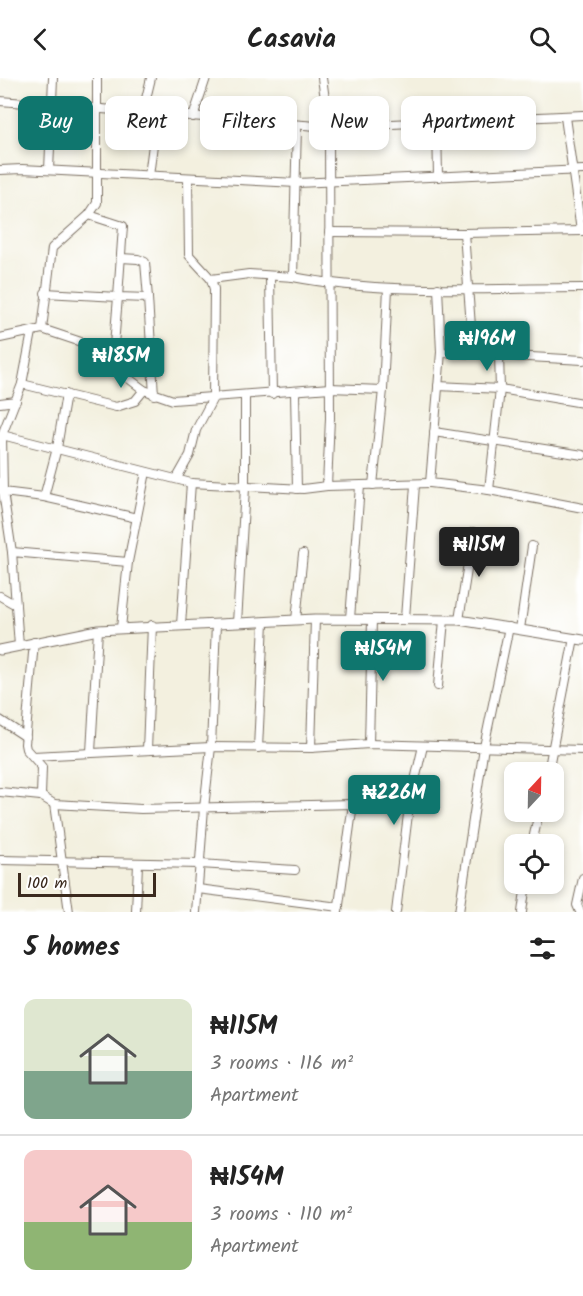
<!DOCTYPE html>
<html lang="en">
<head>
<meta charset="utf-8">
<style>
  :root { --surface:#fff; --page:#f2f2f2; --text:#222; --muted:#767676; --line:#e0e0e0; --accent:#0f766e }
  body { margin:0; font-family:Kalam,sans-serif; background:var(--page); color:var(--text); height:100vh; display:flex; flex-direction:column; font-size:22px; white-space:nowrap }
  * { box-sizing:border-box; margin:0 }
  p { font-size:20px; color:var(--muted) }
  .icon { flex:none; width:33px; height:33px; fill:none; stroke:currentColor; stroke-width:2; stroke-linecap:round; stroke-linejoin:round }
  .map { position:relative; height:834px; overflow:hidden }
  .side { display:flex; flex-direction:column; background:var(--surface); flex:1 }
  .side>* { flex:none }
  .top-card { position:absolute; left:18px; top:18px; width:548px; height:54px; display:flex; gap:12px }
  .needle { width:39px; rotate:22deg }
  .fabs { position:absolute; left:504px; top:684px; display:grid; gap:12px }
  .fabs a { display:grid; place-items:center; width:60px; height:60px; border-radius:12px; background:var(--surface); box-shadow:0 3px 9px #0003; font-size:30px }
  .scale { position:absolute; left:18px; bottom:15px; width:138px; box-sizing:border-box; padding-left:6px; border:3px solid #3b2a1e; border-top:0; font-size:16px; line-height:21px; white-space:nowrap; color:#3b2a1e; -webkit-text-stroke:4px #fff; paint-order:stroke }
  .price { position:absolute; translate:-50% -51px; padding:0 14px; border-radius:6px; background:var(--accent); color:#fff; font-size:20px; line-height:39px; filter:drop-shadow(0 2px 3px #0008) }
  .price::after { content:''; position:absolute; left:50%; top:36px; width:18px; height:14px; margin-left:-9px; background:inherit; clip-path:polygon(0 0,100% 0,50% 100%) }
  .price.on { background:#222; color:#fff }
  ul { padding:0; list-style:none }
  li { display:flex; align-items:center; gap:18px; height:150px; padding:0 24px }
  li+li { border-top:2px solid var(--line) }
  li span { display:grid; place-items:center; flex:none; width:168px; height:120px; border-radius:12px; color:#555 }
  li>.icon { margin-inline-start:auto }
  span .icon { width:72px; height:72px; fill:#fffc; stroke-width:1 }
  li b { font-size:26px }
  h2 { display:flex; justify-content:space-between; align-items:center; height:72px; padding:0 24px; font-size:26px }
  .chip { padding:0 21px; border-radius:12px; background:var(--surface); box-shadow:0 3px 9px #0003; font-size:21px; line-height:54px }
  .chip.on { background:var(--accent); color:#fff }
  header { display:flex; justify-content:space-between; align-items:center; height:78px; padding:0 24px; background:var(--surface); font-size:27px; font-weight:800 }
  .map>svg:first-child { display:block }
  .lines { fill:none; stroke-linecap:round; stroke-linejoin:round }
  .minor-casing { stroke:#7b6f62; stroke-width:10 }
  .tertiary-casing { stroke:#7b6f62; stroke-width:11 }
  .minor { stroke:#fff; stroke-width:8 }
  .tertiary { stroke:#fff; stroke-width:9 }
</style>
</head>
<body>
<header><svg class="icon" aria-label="back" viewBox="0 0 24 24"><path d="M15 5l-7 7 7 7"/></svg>Casavia<svg class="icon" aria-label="search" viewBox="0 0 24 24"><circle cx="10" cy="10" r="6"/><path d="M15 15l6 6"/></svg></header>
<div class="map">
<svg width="583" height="834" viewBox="0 0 583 834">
  <rect width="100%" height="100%" fill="#fff"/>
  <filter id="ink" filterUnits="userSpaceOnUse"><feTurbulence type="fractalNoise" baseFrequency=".0167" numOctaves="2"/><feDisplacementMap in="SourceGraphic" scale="12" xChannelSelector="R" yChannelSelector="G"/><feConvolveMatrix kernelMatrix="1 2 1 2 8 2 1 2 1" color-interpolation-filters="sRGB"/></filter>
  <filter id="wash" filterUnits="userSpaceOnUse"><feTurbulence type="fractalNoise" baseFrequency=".008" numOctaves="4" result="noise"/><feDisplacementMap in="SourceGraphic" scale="24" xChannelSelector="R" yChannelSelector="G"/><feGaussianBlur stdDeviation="1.35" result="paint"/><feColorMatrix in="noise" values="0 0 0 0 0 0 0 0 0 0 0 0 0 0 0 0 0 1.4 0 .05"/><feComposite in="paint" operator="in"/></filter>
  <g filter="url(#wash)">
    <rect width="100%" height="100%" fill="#f3f0df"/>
  </g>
  <g filter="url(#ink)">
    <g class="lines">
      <g class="minor-casing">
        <g id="minor">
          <path d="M 322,0 L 329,49 L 330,340 L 327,408 L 430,405"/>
          <path d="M 0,23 L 329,49 L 583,37"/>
          <path d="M 143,33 L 151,0"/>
          <path d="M 193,39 L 206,0"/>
          <path d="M 565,39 L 581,153"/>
          <path d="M 437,45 L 438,99"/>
          <path d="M 297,48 L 293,199 C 387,217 487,210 583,210"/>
          <path d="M 0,92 L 22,91 L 297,105 L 583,92"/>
          <path d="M 49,92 L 53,0"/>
          <path d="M 149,98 L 157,35"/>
          <path d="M 89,137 L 123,148 L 118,219 L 148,220 L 154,317"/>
          <path d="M 329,154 L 464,155 L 583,153"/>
          <path d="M 464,155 L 473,275"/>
          <path d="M 121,180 L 138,181 L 145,184 L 148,220"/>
          <path d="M 270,198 L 272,316"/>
          <path d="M 211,201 L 249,196 L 293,199"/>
          <path d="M 438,210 L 441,274 L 583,282"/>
          <path d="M 45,215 L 118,219 L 113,279"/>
          <path d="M 42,251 L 52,170 L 89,137 L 97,125 L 97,0"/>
          <path d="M 0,260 L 42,251 L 105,272 L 113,279 L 128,300 L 144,312 L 173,322 L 330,310 L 383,312"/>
          <path d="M 441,274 L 430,405 L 489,412 L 583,430"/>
          <path d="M 22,306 L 116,329 L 135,323 L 144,312"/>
          <path d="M 438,308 L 500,311 L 583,325"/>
          <path d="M 295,315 L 297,411"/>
          <path d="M 0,325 L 16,323"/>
          <path d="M 434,354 L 583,377"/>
          <path d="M 2,357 L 191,405"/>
          <path d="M 177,400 L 190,377 L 196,352 L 213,320 L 214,211 L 211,201 L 189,177 L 188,100"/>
          <path d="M 373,407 L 383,312 L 388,210"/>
          <path d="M 2,412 L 3,414 L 44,419 L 137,440"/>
          <path d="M 489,412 L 500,311 L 499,277"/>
          <path d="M 44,419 L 57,370 L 66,316"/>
          <path d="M 12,474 L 3,414 L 2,357 L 22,306 L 32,254"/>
          <path d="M 0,518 L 16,527"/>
          <path d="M 405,540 L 415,407"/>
          <path d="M 350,541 L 360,408"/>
          <path d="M 296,542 L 303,476"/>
          <path d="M 459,542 L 473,454"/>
          <path d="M 237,545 L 245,410 L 245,318"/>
          <path d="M 181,547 L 191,405 L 303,411 L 327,408"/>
          <path d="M 121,550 L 128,484 L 146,394"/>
          <path d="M 520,551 L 532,468"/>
          <path d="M 34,564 L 25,666 L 26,671 L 42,689 L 41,718"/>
          <path d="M 19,568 L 12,474 L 128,484"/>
          <path d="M 438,608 L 444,542"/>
          <path d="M 0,642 L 26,659"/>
          <path d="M 369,666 L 372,541"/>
          <path d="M 258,670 L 264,544"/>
          <path d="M 311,670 L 315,541"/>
          <path d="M 147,672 L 152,547"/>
          <path d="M 91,674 L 98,552"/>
          <path d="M 33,678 L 211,669 L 311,670 L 369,666 L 583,672"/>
          <path d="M 548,694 L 574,560"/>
          <path d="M 0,714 L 41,718 L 54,726 L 141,731 L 353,726 L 409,728"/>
          <path d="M 54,726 L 69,834"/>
          <path d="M 532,766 L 539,734"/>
          <path d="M 0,782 L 200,786 L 295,792"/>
          <path d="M 198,811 L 339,829"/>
          <path d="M 136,834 L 138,785"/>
          <path d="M 196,834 L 204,730 L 211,669 L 216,546"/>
          <path d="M 338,834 L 353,726"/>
          <path d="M 396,834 L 409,728 L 423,668"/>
          <path d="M 459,834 L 484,669 L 509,549"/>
          <path d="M 522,834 L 526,806"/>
          <path d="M 580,834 L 577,827 L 583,800"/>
        </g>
      </g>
      <g class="tertiary-casing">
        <path id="tertiary" d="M 0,572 L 98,552 L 315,541 L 459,542 L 583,562"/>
      </g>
      <use href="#minor" class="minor"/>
      <use href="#tertiary" class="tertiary"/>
    </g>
  </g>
</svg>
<div class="fabs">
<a><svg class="needle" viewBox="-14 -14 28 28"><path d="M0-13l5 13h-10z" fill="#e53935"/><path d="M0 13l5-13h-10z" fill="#767676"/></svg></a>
<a><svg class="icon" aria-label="locate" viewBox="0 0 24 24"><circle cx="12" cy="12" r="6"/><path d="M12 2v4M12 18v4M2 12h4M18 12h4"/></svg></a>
</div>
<div class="scale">100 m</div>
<b class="price" style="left:487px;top:294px">₦196M</b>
<b class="price" style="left:121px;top:311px">₦185M</b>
<b class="price on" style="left:479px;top:500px">₦115M</b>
<b class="price" style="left:383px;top:604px">₦154M</b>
<b class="price" style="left:394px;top:748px">₦226M</b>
<div class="top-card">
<a class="chip on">Buy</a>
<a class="chip">Rent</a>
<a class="chip">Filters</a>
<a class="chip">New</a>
<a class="chip">Apartment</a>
</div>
</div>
<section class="side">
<h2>5 homes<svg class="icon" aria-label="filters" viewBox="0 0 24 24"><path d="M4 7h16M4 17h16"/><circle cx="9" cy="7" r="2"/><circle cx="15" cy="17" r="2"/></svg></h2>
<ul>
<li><span style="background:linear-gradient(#dfe7d0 60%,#7fa58c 0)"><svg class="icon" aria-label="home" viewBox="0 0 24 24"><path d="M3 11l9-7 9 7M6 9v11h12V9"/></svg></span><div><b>₦115M</b><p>3 rooms · 116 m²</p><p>Apartment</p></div></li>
<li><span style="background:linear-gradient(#f6c9c9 60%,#8fb573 0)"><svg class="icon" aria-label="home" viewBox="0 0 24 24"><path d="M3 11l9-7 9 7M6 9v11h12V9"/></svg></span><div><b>₦154M</b><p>3 rooms · 110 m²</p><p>Apartment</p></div></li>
</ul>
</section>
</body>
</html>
